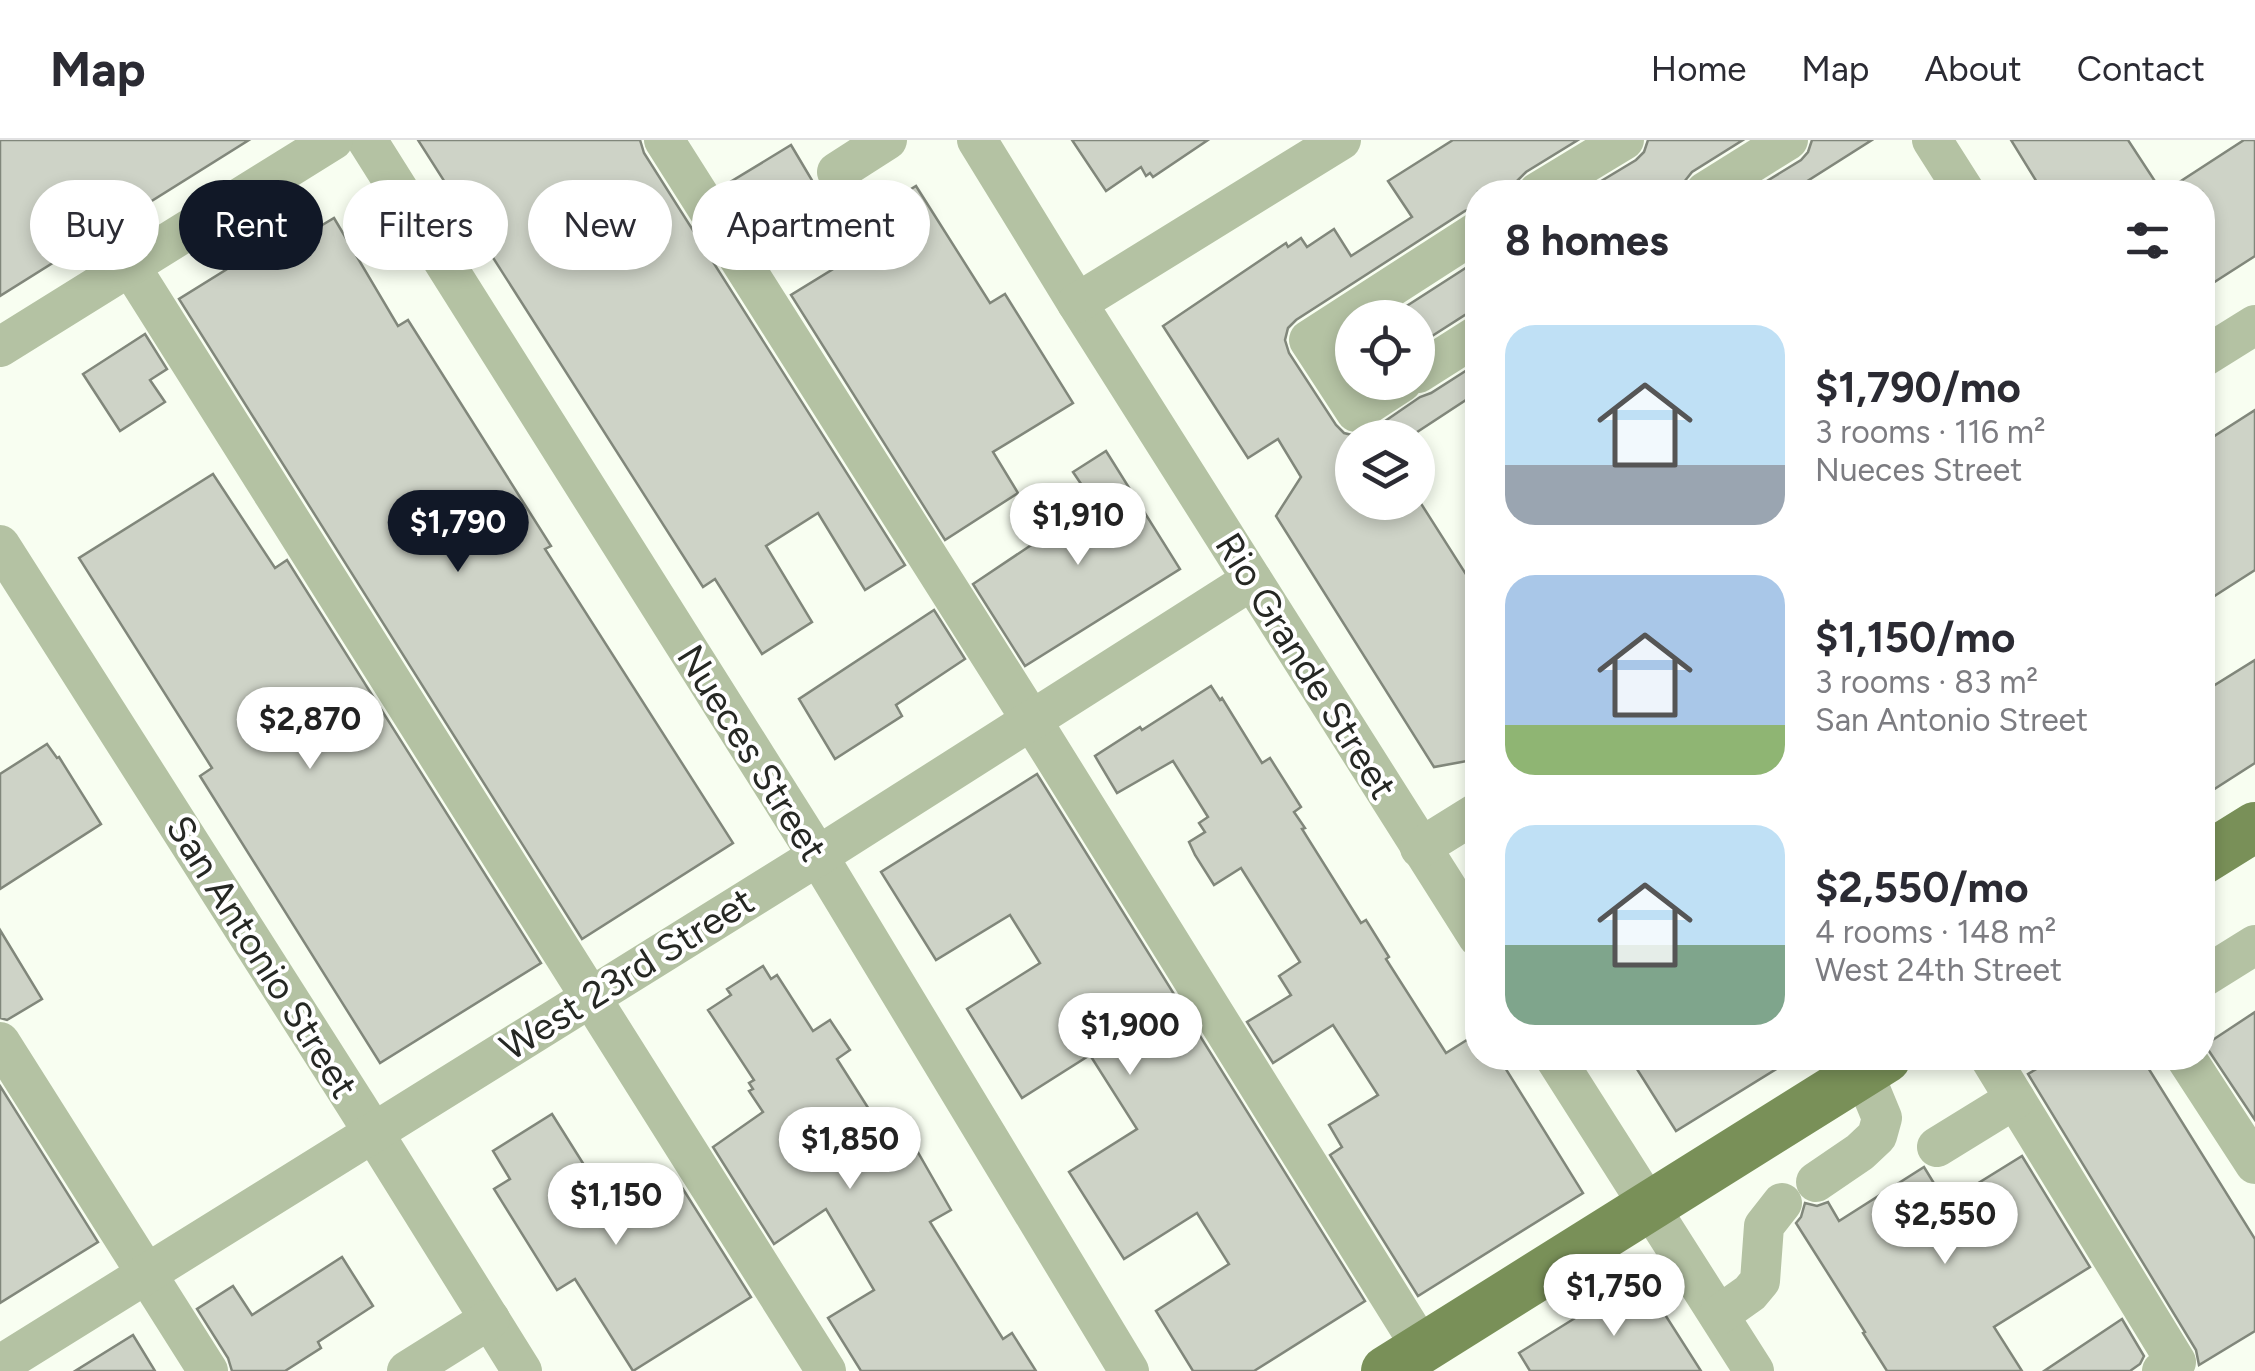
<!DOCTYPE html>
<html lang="en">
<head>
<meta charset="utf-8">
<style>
  :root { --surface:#fff; --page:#f2f2f3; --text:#2b2b33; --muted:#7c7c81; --line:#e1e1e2; --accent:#111827 }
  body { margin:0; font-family:Figtree,sans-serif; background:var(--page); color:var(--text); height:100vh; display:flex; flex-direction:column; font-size:38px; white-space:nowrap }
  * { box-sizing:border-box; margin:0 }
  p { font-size:32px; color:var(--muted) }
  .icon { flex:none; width:55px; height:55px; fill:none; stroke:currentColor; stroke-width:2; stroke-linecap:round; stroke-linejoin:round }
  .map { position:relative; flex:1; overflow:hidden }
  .sheet { position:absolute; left:1465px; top:40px; width:750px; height:890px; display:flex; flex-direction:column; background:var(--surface); border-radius:40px; box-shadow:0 5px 15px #0003 }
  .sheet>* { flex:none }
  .banner { position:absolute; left:30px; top:40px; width:950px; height:90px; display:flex; gap:20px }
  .buttons { position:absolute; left:1335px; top:160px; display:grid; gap:20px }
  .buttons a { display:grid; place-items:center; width:100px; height:100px; border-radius:50%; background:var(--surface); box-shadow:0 5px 15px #0003; font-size:50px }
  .price { position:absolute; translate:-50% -85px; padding:0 22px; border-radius:35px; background:#fff; color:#222; font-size:32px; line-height:65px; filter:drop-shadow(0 2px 5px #0008) }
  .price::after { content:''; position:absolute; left:50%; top:60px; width:30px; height:22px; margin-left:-15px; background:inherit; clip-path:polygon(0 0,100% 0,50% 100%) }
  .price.current { background:var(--accent); color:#fff }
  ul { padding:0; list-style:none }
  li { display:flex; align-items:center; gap:30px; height:250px; padding:0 40px }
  li span { display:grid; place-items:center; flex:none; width:280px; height:200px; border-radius:30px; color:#555 }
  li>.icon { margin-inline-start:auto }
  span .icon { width:120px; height:120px; fill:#fffc; stroke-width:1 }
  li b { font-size:42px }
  h2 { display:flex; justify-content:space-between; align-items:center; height:120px; padding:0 40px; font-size:42px }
  .pill { padding:0 35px; border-radius:45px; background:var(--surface); box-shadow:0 5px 15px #0003; font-size:35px; line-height:90px }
  .pill.current { background:var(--accent); color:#fff }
  header { display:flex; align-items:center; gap:60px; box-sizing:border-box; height:140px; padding:0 50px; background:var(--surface); border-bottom:2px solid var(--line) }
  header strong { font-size:48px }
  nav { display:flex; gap:55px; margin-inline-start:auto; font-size:35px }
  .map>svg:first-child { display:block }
  .building { fill:#ced3c7; stroke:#81877b; stroke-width:2.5 }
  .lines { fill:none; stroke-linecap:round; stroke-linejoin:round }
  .minor { stroke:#b4c2a3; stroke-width:40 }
  .major { stroke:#799058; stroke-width:50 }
  .labels { text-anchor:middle; stroke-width:8; stroke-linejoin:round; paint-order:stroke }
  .street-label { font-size:38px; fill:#262824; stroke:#fff }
</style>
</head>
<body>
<header>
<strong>Map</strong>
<nav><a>Home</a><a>Map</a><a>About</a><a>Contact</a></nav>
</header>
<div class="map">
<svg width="2255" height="1231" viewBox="0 0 2255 1231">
  <rect width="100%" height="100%" fill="#f8fef1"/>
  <g class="building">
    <path d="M 0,0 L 249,0 L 0,156 Z"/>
    <path d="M 418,0 L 640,0 L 644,13 L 905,425 L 865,450 L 818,373 L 766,406 L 812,482 L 762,514 L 715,439 L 703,447 Z"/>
    <path d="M 1072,0 L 1208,0 L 1153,37 L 1150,33 L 1146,36 L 1141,27 L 1106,51 Z"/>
    <path d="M 1453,0 L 1578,0 L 1526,32 L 1517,41 L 1514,52 L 1478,52 L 1478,67 L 1465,71 L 1296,180 L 1288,188 L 1285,200 L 1289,213 L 1336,285 L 1344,293 L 1356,296 L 1369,292 L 1420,257 L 1431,253 L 1478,223 L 1478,252 L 1408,298 L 1352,298 L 1352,362 L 1420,362 L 1478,453 L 1478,619 L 1434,627 L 1276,376 L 1301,337 L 1278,299 L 1248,318 L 1163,186 L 1286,103 L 1288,107 L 1301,98 L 1307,107 L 1334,89 L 1351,116 L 1412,77 L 1388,41 Z"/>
    <path d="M 1648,0 L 1743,0 L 1692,32 L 1684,42 L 1681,52 L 1583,52 L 1636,20 L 1644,12 Z"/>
    <path d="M 1812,0 L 1872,0 L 1790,52 L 1749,52 L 1801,20 L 1808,12 Z"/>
    <path d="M 2011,0 L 2128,0 L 2162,52 L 2043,52 Z"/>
    <path d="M 2244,0 L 2255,0 L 2255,116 L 2202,150 L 2202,52 L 2164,52 Z"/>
    <path d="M 791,5 L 819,52 L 751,93 L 722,47 Z"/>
    <path d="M 916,46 L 990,163 L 1005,154 L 1073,263 L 993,312 L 1018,353 L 945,400 L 791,155 L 869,107 L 855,83 Z"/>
    <path d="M 334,78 L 398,186 L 408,180 L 551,406 L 545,409 L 733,703 L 582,799 L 179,159 L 253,113 L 259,123 Z"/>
    <path d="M 1478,120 L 1478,171 L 1465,175 L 1418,205 L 1418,178 L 1388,178 Z"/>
    <path d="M 145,194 L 167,229 L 150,240 L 165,262 L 120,291 L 83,234 Z"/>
    <path d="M 2255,270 L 2255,430 L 2202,464 L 2202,304 Z"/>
    <path d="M 1106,311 L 1180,429 L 1025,526 L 973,444 L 1094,363 L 1073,332 Z"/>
    <path d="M 213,334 L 275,428 L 287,420 L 541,823 L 380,923 L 200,636 L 212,628 L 79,418 Z"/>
    <path d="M 934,470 L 965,519 L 896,565 L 902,576 L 835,619 L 799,559 Z"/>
    <path d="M 2255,520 L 2255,623 L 2202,657 L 2202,553 Z"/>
    <path d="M 1211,546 L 1220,560 L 1222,558 L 1262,623 L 1270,618 L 1301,667 L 1294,672 L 1305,688 L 1302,689 L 1361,783 L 1366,780 L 1389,817 L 1386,819 L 1446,913 L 1478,893 L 1478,918 L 1499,918 L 1583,1053 L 1418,1156 L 1330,1015 L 1342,1007 L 1329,985 L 1378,955 L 1333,885 L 1273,923 L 1247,882 L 1291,855 L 1279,836 L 1300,822 L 1241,728 L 1214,745 L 1195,715 L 1189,702 L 1205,692 L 1199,683 L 1208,677 L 1173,621 L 1117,653 L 1095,616 L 1140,587 L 1142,590 Z"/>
    <path d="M 47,604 L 57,618 L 59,617 L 101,684 L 0,749 L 0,634 Z"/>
    <path d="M 1037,634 L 1365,1161 L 1254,1231 L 1193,1231 L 1156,1171 L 1229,1124 L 1197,1073 L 1124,1119 L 1069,1032 L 1137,989 L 1090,915 L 1022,958 L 967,869 L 1040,823 L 1010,775 L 936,820 L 881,732 Z"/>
    <path d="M 0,790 L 42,859 L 7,880 L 0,878 Z"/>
    <path d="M 763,826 L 771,839 L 777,835 L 813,891 L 830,880 L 850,910 L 837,919 L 900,1018 L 916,1009 L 951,1070 L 930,1082 L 1003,1199 L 1012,1193 L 1036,1231 L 861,1231 L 828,1178 L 874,1150 L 826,1069 L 774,1104 L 713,1007 L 763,972 L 749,951 L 753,949 L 749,943 L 754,940 L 708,870 L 731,855 L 727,849 Z"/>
    <path d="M 2255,872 L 2255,980 L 2205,905 Z"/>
    <path d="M 1630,918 L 1794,918 L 1676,991 Z"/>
    <path d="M 2055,918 L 2142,918 L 2255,1099 L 2255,1191 L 2199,1225 L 2196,1210 L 2028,934 Z"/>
    <path d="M 0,946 L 98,1102 L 0,1163 Z"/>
    <path d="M 552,974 L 623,1087 L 683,1049 L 751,1157 L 633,1231 L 575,1139 L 557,1150 L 494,1049 L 510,1039 L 493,1011 Z"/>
    <path d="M 2022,1016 L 2090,1127 L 1994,1187 L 2022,1231 L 1887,1231 L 1863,1193 L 1865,1192 L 1796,1083 L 1801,1077 L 1805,1063 L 1817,1066 L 1828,1062 L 1839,1081 L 1924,1027 L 1946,1063 Z"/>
    <path d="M 342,1117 L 373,1166 L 318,1202 L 321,1208 L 285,1231 L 232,1231 L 228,1218 L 197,1169 L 233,1146 L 252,1175 Z"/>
    <path d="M 1641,1137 L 1701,1231 L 1530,1231 L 1519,1213 Z"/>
    <path d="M 2122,1179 L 2144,1216 L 2140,1224 L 2130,1231 L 2044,1231 Z"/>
    <path d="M 133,1195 L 155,1231 L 75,1231 Z"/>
  </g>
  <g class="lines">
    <g class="minor">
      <path d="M 367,0 L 818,716 L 1129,1231"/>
      <path d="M 664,0 L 1032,581 L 1422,1208"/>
      <path d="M 977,0 L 1077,163 L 1478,797"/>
      <path d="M 1932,0 L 1965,52"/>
      <path d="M 837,32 L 887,0"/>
      <path d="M 1538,52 L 1624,0"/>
      <path d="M 1705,52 L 1788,0"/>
      <path d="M 130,126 L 826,1231"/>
      <path d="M 1077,163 L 1341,0"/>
      <path d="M 0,207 L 333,0"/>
      <path d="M 2202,218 L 2255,185"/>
      <path d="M 1418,233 L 1478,195"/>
      <path d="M 1402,242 L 1356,272 L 1309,200 L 1478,91"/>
      <path d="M 0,405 L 358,968 L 522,1231"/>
      <path d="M 1420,708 L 1478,672"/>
      <path d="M 2202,838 L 2255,805"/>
      <path d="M 0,902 L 208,1231"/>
      <path d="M 1555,918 L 1754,1231"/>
      <path d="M 1990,918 L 2176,1222 L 2162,1231"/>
      <path d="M 2186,918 L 2255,1024"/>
      <path d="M 1937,1007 L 2015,959"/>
      <path d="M 1816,1042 L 1860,1012 L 1877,996 L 1882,978 L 1863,932"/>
      <path d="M 1719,1175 L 1750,1153 L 1760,1141 L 1764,1086 L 1782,1063"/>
      <path d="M 0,1225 L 818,716 L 1252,440"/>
      <path d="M 407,1231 L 490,1179"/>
    </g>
    <g class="major">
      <path d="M 2202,720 L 2255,687"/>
      <path d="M 1386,1231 L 1886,918"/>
    </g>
  </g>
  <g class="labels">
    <g class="street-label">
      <text transform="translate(1306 526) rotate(58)" y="13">Rio Grande Street</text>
      <text transform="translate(752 613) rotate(58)" y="13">Nueces Street</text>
      <text transform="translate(262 817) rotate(58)" y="13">San Antonio Street</text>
      <text transform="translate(627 834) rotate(-32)" y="13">West 23rd Street</text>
    </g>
  </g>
</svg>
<div class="buttons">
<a><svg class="icon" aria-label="locate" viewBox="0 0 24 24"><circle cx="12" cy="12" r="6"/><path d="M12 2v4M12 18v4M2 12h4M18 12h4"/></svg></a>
<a><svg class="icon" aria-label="layers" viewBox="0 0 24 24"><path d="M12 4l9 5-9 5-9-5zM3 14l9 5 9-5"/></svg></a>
</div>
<b class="price" style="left:1078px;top:428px">$1,910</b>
<b class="price current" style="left:458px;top:435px">$1,790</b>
<b class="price" style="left:310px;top:632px">$2,870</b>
<b class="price" style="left:1130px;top:938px">$1,900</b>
<b class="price" style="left:850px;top:1052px">$1,850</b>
<b class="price" style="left:616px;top:1108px">$1,150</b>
<b class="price" style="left:1945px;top:1127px">$2,550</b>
<b class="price" style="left:1614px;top:1199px">$1,750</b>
<div class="banner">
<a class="pill">Buy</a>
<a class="pill current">Rent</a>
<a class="pill">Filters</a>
<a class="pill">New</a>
<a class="pill">Apartment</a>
</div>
<section class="sheet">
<h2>8 homes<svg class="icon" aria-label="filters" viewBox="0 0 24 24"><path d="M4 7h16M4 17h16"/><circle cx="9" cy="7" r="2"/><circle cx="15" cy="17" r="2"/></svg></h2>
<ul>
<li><span style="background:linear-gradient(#bfe0f5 70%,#9aa5b1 0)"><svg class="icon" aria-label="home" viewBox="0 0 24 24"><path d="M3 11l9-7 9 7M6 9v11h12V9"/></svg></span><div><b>$1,790/mo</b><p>3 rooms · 116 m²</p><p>Nueces Street</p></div></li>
<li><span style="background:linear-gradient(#a9c7e8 75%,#8fb573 0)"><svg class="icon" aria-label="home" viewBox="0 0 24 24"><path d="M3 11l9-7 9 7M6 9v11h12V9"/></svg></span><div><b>$1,150/mo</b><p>3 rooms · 83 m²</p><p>San Antonio Street</p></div></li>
<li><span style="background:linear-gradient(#bfe0f5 60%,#7fa58c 0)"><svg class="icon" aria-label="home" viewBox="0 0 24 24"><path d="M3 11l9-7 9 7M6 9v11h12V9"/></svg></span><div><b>$2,550/mo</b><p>4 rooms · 148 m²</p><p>West 24th Street</p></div></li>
</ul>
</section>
</div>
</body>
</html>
